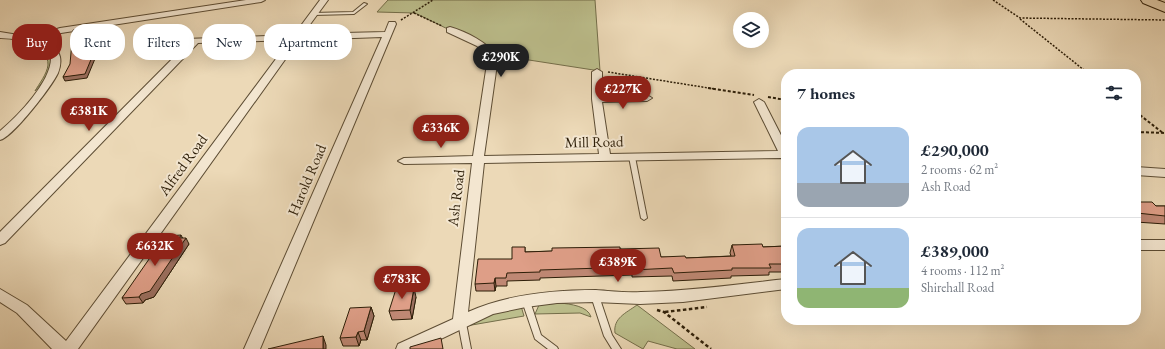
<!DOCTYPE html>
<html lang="en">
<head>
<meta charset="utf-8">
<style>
  :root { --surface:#fff; --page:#f6f6f7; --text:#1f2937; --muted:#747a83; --line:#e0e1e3; --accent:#8f2418 }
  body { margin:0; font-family:"EB Garamond",serif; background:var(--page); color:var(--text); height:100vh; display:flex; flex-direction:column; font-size:15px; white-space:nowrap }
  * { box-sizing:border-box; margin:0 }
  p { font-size:13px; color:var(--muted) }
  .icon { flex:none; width:22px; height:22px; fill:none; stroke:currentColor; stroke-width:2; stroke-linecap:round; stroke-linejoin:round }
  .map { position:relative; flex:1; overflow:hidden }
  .side { position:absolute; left:781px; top:69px; width:360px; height:256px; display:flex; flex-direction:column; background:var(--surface); border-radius:16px; box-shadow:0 4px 16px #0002 }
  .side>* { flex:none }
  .top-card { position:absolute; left:12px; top:24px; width:380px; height:36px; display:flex; gap:8px }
  .buttons { position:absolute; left:733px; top:12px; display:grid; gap:8px }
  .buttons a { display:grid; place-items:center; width:36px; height:36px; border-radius:50%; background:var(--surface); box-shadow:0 4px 16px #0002; font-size:20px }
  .price { position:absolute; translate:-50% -34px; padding:0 9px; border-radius:14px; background:var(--accent); color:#fff; font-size:13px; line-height:26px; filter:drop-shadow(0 1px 2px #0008) }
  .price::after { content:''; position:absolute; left:50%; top:24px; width:12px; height:9px; margin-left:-6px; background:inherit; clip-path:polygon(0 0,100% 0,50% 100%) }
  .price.on { background:#222; color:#fff }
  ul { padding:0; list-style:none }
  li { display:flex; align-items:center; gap:12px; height:100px; padding:0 16px }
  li+li { border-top:1px solid var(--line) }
  li span { display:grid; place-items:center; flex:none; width:112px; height:80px; border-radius:12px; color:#555 }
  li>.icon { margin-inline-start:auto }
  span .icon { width:48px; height:48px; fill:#fffc; stroke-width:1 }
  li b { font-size:17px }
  h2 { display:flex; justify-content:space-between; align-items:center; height:48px; padding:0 16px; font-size:17px }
  .tag { padding:0 14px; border-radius:16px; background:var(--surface); box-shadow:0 4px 16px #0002; font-size:14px; line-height:36px }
  .tag.on { background:var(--accent); color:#fff }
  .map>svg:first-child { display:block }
  .green { fill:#bcbe8c; stroke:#746e4a }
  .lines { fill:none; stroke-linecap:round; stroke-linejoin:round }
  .lane-casing { stroke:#5d4d34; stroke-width:2 }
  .street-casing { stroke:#5d4d34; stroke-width:2 }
  .primary-casing { stroke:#2d1e08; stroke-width:2 }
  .path-far2 { stroke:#2d1e08; stroke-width:1.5; stroke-dasharray:2 1.5; stroke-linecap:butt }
  .path-far1 { stroke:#2d1e08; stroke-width:2; stroke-dasharray:3 2; stroke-linecap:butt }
  .path { stroke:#2d1e08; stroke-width:2.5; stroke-dasharray:3.5 2.5; stroke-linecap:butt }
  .lane { fill:#f3e6d0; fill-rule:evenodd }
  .street { fill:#f3e6d0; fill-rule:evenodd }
  .primary { fill:#ecd9b7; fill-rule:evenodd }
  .wall { fill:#bf8874; stroke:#2d1e08 }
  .shaded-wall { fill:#9b6f5e; stroke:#2d1e08 }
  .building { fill:#de9e87; stroke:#2d1e08 }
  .labels { text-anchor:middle; stroke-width:4; stroke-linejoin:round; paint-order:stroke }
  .street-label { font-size:15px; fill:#2d1e08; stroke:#f3e6d0 }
</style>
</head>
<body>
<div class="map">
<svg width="1165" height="349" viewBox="0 0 1165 349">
  <rect width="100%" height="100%" fill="#ecd9b7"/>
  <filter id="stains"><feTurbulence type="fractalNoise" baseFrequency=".005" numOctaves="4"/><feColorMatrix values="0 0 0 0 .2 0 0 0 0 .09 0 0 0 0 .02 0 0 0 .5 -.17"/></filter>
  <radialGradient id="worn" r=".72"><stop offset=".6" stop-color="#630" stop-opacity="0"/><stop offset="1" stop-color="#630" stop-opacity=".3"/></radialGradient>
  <g class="green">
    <path d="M 388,0 L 595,0 L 600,71 L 503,56 L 415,13 L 377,12 Z"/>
    <path d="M 3,37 C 21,40 46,42 52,61 L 46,78 L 35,91 C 39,84 47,74 48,65 C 49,46 17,40 3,37 Z"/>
    <path d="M 560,303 C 570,304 588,306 591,317 L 580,313 L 535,314 L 539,305 Z"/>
    <path d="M 637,305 L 695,349 L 677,349 L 648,341 L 643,349 L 615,333 C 613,318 626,313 637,305 Z"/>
    <path d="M 521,306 L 524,316 L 466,326 L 465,320 Z"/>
  </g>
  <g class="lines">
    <g class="lane-casing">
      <g id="lane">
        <path d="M 364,3 L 367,4 L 354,14 L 313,15 L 311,14 L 313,13 L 353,12 Z"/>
        <path d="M 632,155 L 635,157 L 647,218 L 644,220 L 641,218 L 629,157 Z"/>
        <path d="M 595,293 L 598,294 L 599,296 L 612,335 L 621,349 L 612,349 L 604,336 L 591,296 L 592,294 Z"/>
        <path d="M 526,298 L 529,299 L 530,301 L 541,335 L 557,347 L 558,349 L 548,349 L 535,339 L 522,301 L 523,299 Z"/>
        <path d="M 462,320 L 465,321 L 466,323 L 471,349 L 463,349 L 458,323 L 459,321 Z"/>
      </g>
    </g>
    <g class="street-casing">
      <g id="street">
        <path d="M 246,0 L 265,0 L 261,2 L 61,33 L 40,40 C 48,43 58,48 60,57 C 61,62 60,68 58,73 C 52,86 13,137 0,140 L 0,131 C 18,116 52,81 51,57 C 41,40 17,39 0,38 L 0,32 L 31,37 L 60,28 Z"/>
        <path d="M 320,0 L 328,0 L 303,34 L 385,32 L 389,22 L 395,22 L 396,24 L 260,349 L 244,349 L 382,37 L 299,40 L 78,349 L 52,349 L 17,313 L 0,302 L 0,289 L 27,305 L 66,341 L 290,40 L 198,43 L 5,243 L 0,245 L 0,232 L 187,44 L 160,45 L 157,44 L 157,40 L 294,35 Z"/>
        <path d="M 450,27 C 467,32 487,42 498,57 L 484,156 L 599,154 L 592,99 L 592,72 L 597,69 L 602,72 L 602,96 L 647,95 L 652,98 L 647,101 L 602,102 L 610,154 L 778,151 L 754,102 L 759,99 L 764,102 L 786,145 L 786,159 L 781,158 L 484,163 L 468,312 C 508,294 553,290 596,290 C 611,291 626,293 641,292 C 690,291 738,284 786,279 L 786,289 L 683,302 L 640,304 L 595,302 L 557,303 L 526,307 L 493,314 L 420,349 L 396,349 L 398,344 L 453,319 L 472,163 L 404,164 L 398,161 L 404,158 L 473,156 L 488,57 L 477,46 L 447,32 L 447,28 Z"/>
        <path d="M 1136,167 L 1165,169 L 1165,177 L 1136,175 Z"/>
        <rect x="1136" y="240" width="29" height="10"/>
      </g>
    </g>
    <g class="primary-casing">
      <path id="primary" d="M 1141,0 L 1157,0 L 1165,3 L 1165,12 L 1143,3 Z"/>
    </g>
    <g class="path-far2">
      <path d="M 993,0 L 1020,18 L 1165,20"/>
      <path d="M 414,13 L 442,26"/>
      <path d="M 1020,19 L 1089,74"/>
      <path d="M 401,20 L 433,0"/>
      <path d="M 608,72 L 715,89"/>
    </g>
    <g class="path-far1">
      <path d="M 708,88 L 754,95"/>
      <path d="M 768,97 L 786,100"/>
      <path d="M 1136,112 L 1163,133"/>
      <path d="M 1136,132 L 1165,133"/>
    </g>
    <g class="path">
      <path d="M 657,310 L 664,312 L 711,349"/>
      <path d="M 665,312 L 707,307"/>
    </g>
    <use href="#lane" class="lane"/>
    <use href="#street" class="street"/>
    <use href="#primary" class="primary"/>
  </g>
  <g class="wall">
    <path d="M 1136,202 L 1156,206 L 1165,206 L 1165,224 L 1136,222 Z"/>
    <path d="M 1136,223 L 1140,228 L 1136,234 Z"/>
    <path d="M 183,238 L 189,244 L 154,297 L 145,300 L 143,303 L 126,304 L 122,298 L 167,239 Z"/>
    <path d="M 732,245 L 763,247 L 786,246 L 786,272 L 769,272 L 769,275 L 731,276 L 731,278 L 673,281 L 672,276 L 632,277 L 632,275 L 540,278 L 540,280 L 507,281 L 507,286 L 496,286 L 495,291 L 476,291 L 475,284 L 512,259 L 525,247 L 525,252 L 620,249 L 661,257 L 686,258 L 731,256 L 730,253 Z"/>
    <path d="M 416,297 L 412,319 L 392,320 L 389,311 Z"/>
    <path d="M 371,307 L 374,316 L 367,340 L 361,340 L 359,346 L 343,346 L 340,338 Z"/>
  </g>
  <g class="shaded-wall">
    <path d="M 89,33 L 91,36 L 91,42 L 89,38 Z"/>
    <path d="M 95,37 L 97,40 L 97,47 L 97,45 L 99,49 L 87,78 L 65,81 L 63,77 Z"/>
    <path d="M 181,235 L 184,241 L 186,238 L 189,244 L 154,297 L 145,300 L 143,303 L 139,297 Z"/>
    <path d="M 495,278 L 496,286 L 495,291 L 494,283 Z"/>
    <path d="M 414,288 L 416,297 L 412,319 L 410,310 Z"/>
    <path d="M 371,307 L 374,316 L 367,340 L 364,331 Z"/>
    <path d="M 358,332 L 361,340 L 359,346 L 356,337 Z"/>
    <path d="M 323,336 L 326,345 L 326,349 L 323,349 Z"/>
  </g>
  <g class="building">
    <path d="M 85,29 L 84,34 L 89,33 L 89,38 L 95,37 L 95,46 L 97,45 L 85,74 L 63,77 L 70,64 L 73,30 Z"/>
    <path d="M 1136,202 L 1152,202 L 1156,206 L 1165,206 L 1165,216 L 1137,213 L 1136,212 Z"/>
    <path d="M 1136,223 L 1140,228 L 1136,228 Z"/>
    <path d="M 181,235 L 179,238 L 186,238 L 150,291 L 141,294 L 139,297 L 122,298 L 163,239 L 167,239 L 169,236 Z"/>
    <path d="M 762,244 L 763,247 L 786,246 L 786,264 L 769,264 L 771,268 L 732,268 L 732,270 L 674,273 L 672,268 L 633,270 L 633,267 L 540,270 L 540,272 L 507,273 L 506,278 L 495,278 L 494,283 L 475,284 L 478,259 L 512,259 L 512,247 L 525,247 L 525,252 L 552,251 L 552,248 L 620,247 L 620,249 L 659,248 L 661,257 L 685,256 L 686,258 L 735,256 L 732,245 Z"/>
    <path d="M 414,288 L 410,310 L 389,311 L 396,289 Z"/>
    <path d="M 371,307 L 364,331 L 358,332 L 356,337 L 340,338 L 350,308 Z"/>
    <path d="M 323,336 L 323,349 L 268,349 Z"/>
    <path d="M 441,338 L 443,349 L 410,349 L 410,347 Z"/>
  </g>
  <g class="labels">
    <g class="street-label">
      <text transform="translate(594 142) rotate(-1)" y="5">Mill Road</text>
      <text transform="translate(183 165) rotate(-54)" y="5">Alfred Road</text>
      <text transform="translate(307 180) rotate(-67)" y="5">Harold Road</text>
      <text transform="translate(456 198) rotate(-83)" y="5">Ash Road</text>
    </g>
  </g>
  <rect width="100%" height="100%" filter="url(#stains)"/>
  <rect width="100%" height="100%" fill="url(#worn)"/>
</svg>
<div class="buttons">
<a><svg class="icon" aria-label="layers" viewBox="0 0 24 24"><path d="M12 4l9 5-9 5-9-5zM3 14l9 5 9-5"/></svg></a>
</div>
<b class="price on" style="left:501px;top:78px">£290K</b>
<b class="price" style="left:623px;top:110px">£227K</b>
<b class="price" style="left:89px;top:132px">£381K</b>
<b class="price" style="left:441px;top:149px">£336K</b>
<b class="price" style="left:155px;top:267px">£632K</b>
<b class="price" style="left:618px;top:283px">£389K</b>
<b class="price" style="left:402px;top:300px">£783K</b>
<div class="top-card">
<a class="tag on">Buy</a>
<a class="tag">Rent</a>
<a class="tag">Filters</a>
<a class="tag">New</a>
<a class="tag">Apartment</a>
</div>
<section class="side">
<h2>7 homes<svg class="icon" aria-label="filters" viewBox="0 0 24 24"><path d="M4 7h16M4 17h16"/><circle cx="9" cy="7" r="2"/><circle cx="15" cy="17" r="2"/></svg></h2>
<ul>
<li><span style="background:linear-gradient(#a9c7e8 70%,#9aa5b1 0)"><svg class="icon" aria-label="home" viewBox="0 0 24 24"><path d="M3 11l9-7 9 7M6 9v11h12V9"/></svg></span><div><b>£290,000</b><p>2 rooms · 62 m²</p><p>Ash Road</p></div></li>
<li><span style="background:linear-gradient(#a9c7e8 75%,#8fb573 0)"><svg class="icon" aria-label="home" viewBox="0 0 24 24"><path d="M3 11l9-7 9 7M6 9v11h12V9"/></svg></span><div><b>£389,000</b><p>4 rooms · 112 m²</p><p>Shirehall Road</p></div></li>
</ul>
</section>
</div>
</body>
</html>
